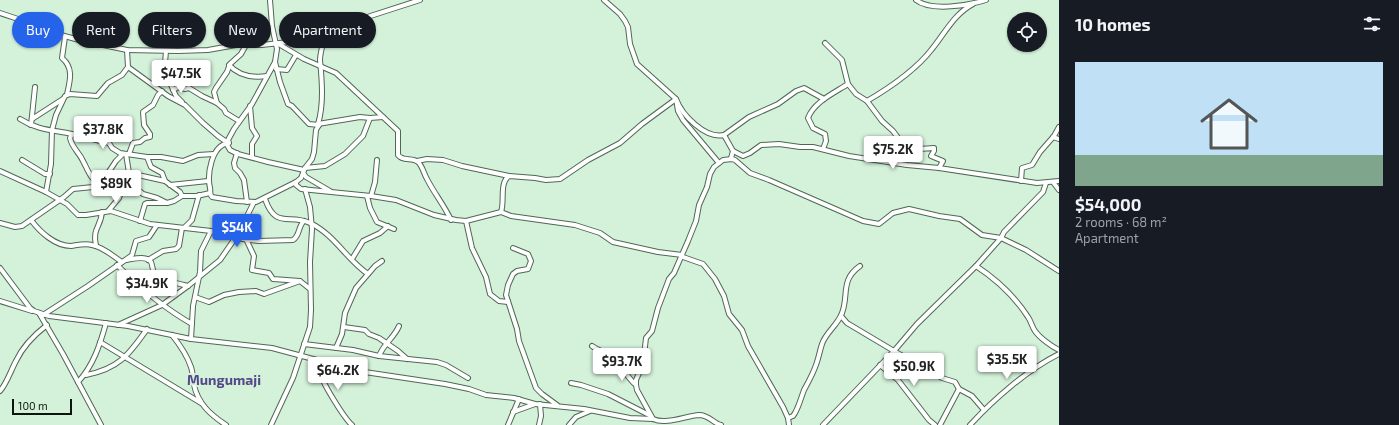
<!DOCTYPE html>
<html lang="en">
<head>
<meta charset="utf-8">
<style>
  :root { --surface:#171b24; --page:#20242c; --text:#f1f3f6; --muted:#9ea1a6; --line:#363941; --accent:#2563eb }
  body { margin:0; font-family:"Exo 2",sans-serif; background:var(--page); color:var(--text); height:100vh; display:flex; flex-direction:column; font-size:15px; white-space:nowrap }
  * { box-sizing:border-box; margin:0 }
  p { font-size:13px; color:var(--muted) }
  .icon { flex:none; width:22px; height:22px; fill:none; stroke:currentColor; stroke-width:2; stroke-linecap:round; stroke-linejoin:round }
  .map { position:relative; flex:1; overflow:hidden }
  .sheet { display:flex; flex-direction:column; background:var(--surface); width:340px }
  .sheet>* { flex:none }
  .banner { position:absolute; left:12px; top:12px; width:380px; height:36px; display:flex; gap:8px }
  .fabs { position:absolute; left:1007px; top:12px; display:grid; gap:8px }
  .fabs a { display:grid; place-items:center; width:40px; height:40px; border-radius:50%; background:var(--surface); box-shadow:0 1px 3px #0004; font-size:20px }
  .scale { position:absolute; left:12px; bottom:10px; width:60px; box-sizing:border-box; padding-left:4px; border:2px solid #0c160e; border-top:0; font-size:11px; line-height:14px; white-space:nowrap; color:#0c160e; -webkit-text-stroke:3px #d4f1da; paint-order:stroke }
  .price { position:absolute; translate:-50% -34px; padding:0 9px; border-radius:4px; background:#fff; color:#222; font-size:13px; line-height:26px; filter:drop-shadow(0 1px 2px #0008) }
  .price::after { content:''; position:absolute; left:50%; top:24px; width:12px; height:9px; margin-left:-6px; background:inherit; clip-path:polygon(0 0,100% 0,50% 100%) }
  .price.current { background:var(--accent); color:#fff }
  ul { padding:0; list-style:none }
  li { display:grid; align-content:center; gap:8px; height:212px; padding:0 16px }
  li+li { border-top:1px solid var(--line) }
  li span { display:grid; place-items:center; height:124px; border-radius:0px; color:#555 }
  li>.icon { margin-inline-start:auto }
  span .icon { width:72px; height:72px; fill:#fffc; stroke-width:1 }
  li b { font-size:17px }
  h2 { display:flex; justify-content:space-between; align-items:center; height:48px; padding:0 16px; font-size:17px }
  .chip { padding:0 14px; border-radius:18px; background:var(--surface); box-shadow:0 1px 3px #0004; font-size:14px; line-height:36px }
  .chip.current { background:var(--accent); color:#fff }
  main { display:flex; flex:1; min-height:0 }
  .map>svg:first-child { display:block }
  .lines { fill:none; stroke-linecap:round; stroke-linejoin:round }
  .minor-casing { stroke:#4f6854; stroke-width:6 }
  .minor { stroke:#fff; stroke-width:4 }
  .labels { text-anchor:middle; stroke-width:4; stroke-linejoin:round; paint-order:stroke }
  .quarter-label { font-size:14px; font-weight:bold; fill:#534988; stroke:#d4f1da }
</style>
</head>
<body>
<main>
<div class="map">
<svg width="1059" height="425" viewBox="0 0 1059 425">
  <rect width="100%" height="100%" fill="#d4f1da"/>
  <g class="lines">
    <g class="minor-casing">
      <g id="minor">
        <path d="M 270,0 L 272,26 L 277,49 L 275,62 L 252,104 L 234,129 L 228,140 L 229,143 C 211,145 207,175 210,188 C 211,192 209,194 212,197 L 236,201 L 256,202 L 296,182 L 301,178 L 305,168 L 312,159 L 314,152 L 316,130 L 319,125 L 318,124 C 324,104 322,81 320,60 C 320,52 324,40 326,32"/>
        <path d="M 604,0 L 620,14 L 625,21 L 628,27 L 630,44 L 637,64 L 676,99 L 678,111 L 683,120 L 719,163"/>
        <path d="M 916,0 C 931,12 970,5 986,0"/>
        <path d="M 0,13 L 21,20 L 43,30 L 79,40 L 127,50 L 178,51 L 208,50 L 236,45 L 262,45 L 288,42 L 326,32 L 355,21 L 420,0"/>
        <path d="M 65,37 L 62,58 C 74,68 70,81 67,94"/>
        <path d="M 277,43 L 304,59 L 336,73 L 398,131 L 398,155 C 403,162 412,157 418,162 C 422,165 424,174 427,179 C 434,193 444,205 451,220"/>
        <path d="M 825,43 L 842,60 L 848,84 L 856,94 L 867,101 L 882,121 L 893,131 L 899,139 L 912,147 L 919,149 L 934,148 L 934,151 L 931,156 L 943,161 L 939,168"/>
        <path d="M 127,50 L 128,67 L 168,96 L 185,105 L 203,123 L 218,136 L 228,143"/>
        <path d="M 166,51 L 165,63 L 170,74 L 171,85 L 176,96 L 182,102"/>
        <path d="M 275,62 L 280,82 L 288,104 L 292,106 L 309,124 L 319,125"/>
        <path d="M 229,65 C 239,76 253,78 267,76"/>
        <path d="M 276,69 L 287,70 L 296,55"/>
        <path d="M 173,90 L 178,87 L 185,89 L 189,88 L 202,96 L 217,103 L 224,109 L 226,113 L 239,121"/>
        <path d="M 867,101 C 891,87 915,71 932,49 C 945,33 954,14 973,4"/>
        <path d="M 217,103 L 214,92 L 216,88 L 227,72 L 230,64 L 241,54 L 246,45"/>
        <path d="M 250,106 L 252,128 L 257,136 L 252,144 L 252,157"/>
        <path d="M 20,119 C 37,130 53,130 72,134 C 84,137 96,140 109,143 L 112,148 L 120,153 L 147,157 L 151,167 L 162,173 L 165,181 L 180,192 L 182,196"/>
        <path d="M 32,119 L 63,99"/>
        <path d="M 318,124 L 360,117 L 370,118"/>
        <path d="M 31,125 L 35,87"/>
        <path d="M 72,134 L 70,138 C 72,148 79,152 83,161 C 88,170 90,179 100,184"/>
        <path d="M 724,135 L 733,151 L 731,158 L 732,159"/>
        <path d="M 1053,137 L 1059,139"/>
        <path d="M 226,143 L 230,150 L 238,154 L 268,162 L 304,170"/>
        <path d="M 823,149 L 826,141 L 825,134 L 813,128 L 808,118 C 814,102 834,93 848,84"/>
        <path d="M 733,151 L 743,156 L 750,153 L 761,145 L 779,144 L 800,147 L 813,147 L 849,156 L 907,165 L 939,168 L 1037,183 L 1059,181"/>
        <path d="M 237,153 L 234,163 L 235,168 L 240,173 L 244,180 L 247,202"/>
        <path d="M 126,154 L 129,173 L 165,181"/>
        <path d="M 129,154 L 133,143 L 140,142 L 145,138 L 150,137 L 150,134 L 144,125 L 143,112 L 153,105 L 158,95 L 162,91"/>
        <path d="M 147,157 L 161,157 L 183,161 L 198,155 L 214,154"/>
        <path d="M 22,160 L 45,174 L 50,174"/>
        <path d="M 417,161 L 427,159 L 443,160 L 462,166 L 509,176"/>
        <path d="M 305,168 L 325,166 L 345,154 L 363,136 L 370,118 L 383,117"/>
        <path d="M 0,171 L 46,192 L 67,204 L 78,215 L 86,215 L 111,211 L 150,224 L 211,231 L 236,238"/>
        <path d="M 303,173 L 306,177 L 330,191"/>
        <path d="M 126,179 L 143,194 L 157,198 L 167,203"/>
        <path d="M 1021,181 L 1022,168 L 1032,165 L 1040,152 L 1054,136 L 1059,127"/>
        <path d="M 296,182 L 296,185 L 301,189 L 371,196 L 396,200 L 434,215 L 456,220 L 466,221 L 501,212 L 511,216 L 575,225 L 600,233 L 613,242 L 658,252 L 682,255 L 683,257 L 703,264 L 715,279 L 724,296 L 729,314 L 742,330 L 748,346 L 783,407 L 788,418 L 789,425"/>
        <path d="M 1053,182 L 1059,190"/>
        <path d="M 100,185 L 116,161 L 123,154"/>
        <path d="M 170,185 L 208,181"/>
        <path d="M 46,192 L 51,164 L 52,130 L 56,115 L 65,96 L 70,94 L 97,96 L 108,83 L 122,75 L 128,67"/>
        <path d="M 367,196 L 370,208 L 377,222 L 394,229"/>
        <path d="M 371,196 L 375,182 L 377,160"/>
        <path d="M 265,199 C 276,230 289,213 310,223 C 334,234 347,260 368,274"/>
        <path d="M 109,210 L 119,198 L 127,176"/>
        <path d="M 501,212 C 505,201 499,183 509,176 L 535,178 L 546,180 L 560,179 L 588,160 L 620,143 L 642,124 L 676,99 C 682,115 705,139 724,135 L 749,117 L 778,104 L 796,91 L 804,88 L 824,99"/>
        <path d="M 31,220 C 40,232 55,246 71,246 C 78,245 85,243 92,245 C 103,247 113,256 122,262"/>
        <path d="M 140,221 L 145,204 L 147,203 L 167,203 L 174,201 L 182,196 L 197,196 L 210,193"/>
        <path d="M 466,221 L 472,248 L 486,277 L 490,294 L 499,301 L 508,302"/>
        <path d="M 0,223 L 15,227 L 22,226 L 64,197 L 73,189 L 93,187 L 99,189 L 104,192 L 121,193"/>
        <path d="M 184,228 L 192,220 L 199,195"/>
        <path d="M 235,238 L 259,241 L 293,240 C 300,236 298,226 304,221"/>
        <path d="M 246,239 L 254,256 L 252,270 L 269,273 L 273,279 L 300,281 L 310,289"/>
        <path d="M 96,246 C 92,228 101,227 102,212"/>
        <path d="M 513,248 L 528,254 L 531,261 L 528,269 L 517,271 L 513,274 L 508,285 L 506,295 L 517,329 L 519,341 L 536,388 L 542,394 L 557,405"/>
        <path d="M 352,259 L 363,241 L 380,233 L 388,226"/>
        <path d="M 126,260 C 133,259 147,255 151,262 C 153,266 152,271 155,274 C 161,280 180,284 188,286"/>
        <path d="M 148,260 L 163,251 L 176,249 L 179,246 L 182,228"/>
        <path d="M 117,265 C 140,288 164,308 192,324"/>
        <path d="M 976,266 C 996,279 1015,297 1028,317 C 1031,321 1032,327 1035,331 C 1040,338 1051,346 1059,350"/>
        <path d="M 0,268 L 30,308 L 34,311 L 49,316 L 128,326 L 191,339 L 272,348 L 358,371 L 445,384 L 469,389 L 486,395 L 514,398 L 535,404 L 584,409 L 630,418 L 653,419 C 666,425 685,416 699,415 C 709,415 713,423 721,425"/>
        <path d="M 195,297 L 209,302 L 224,295 L 239,292 L 256,291 L 264,294 L 300,281"/>
        <path d="M 0,301 L 32,311"/>
        <path d="M 39,313 L 63,354 L 101,425"/>
        <path d="M 43,315 L 88,286 L 131,256 L 132,255 L 136,241 L 149,237 L 157,225"/>
        <path d="M 841,316 L 847,323 L 894,351 L 942,378 L 955,382 L 959,389 L 972,396 L 984,410"/>
        <path d="M 118,325 L 162,305 L 188,286 L 220,260 L 238,234 L 254,202"/>
        <path d="M 344,327 L 365,330 L 369,334 L 379,338 L 398,351 L 407,359"/>
        <path d="M 172,335 C 180,345 187,355 191,367 C 193,373 193,379 194,385 C 198,404 211,415 226,425"/>
        <path d="M 191,339 L 193,306 L 200,272 L 201,251 L 211,231"/>
        <path d="M 100,342 L 201,403"/>
        <path d="M 304,344 L 353,350 L 379,356 L 437,362 L 446,365 L 468,378"/>
        <path d="M 592,346 C 599,351 608,353 614,359 C 623,366 627,378 636,385 L 637,390 L 653,419"/>
        <path d="M 336,348 L 342,334 L 345,313 L 356,288 L 375,266 L 382,261"/>
        <path d="M 379,356 C 384,343 394,338 399,326"/>
        <path d="M 318,360 C 318,363 318,367 319,370 C 321,381 344,418 352,425"/>
        <path d="M 880,365 L 898,380 L 929,420 L 935,425"/>
        <path d="M 86,375 C 118,369 129,355 147,329"/>
        <path d="M 78,382 C 93,366 100,345 106,323"/>
        <path d="M 571,383 L 581,385 L 608,394 L 651,416"/>
        <path d="M 636,385 L 636,380 L 643,364 L 646,338 L 652,331 L 658,308 L 669,279 L 674,273 L 688,241 L 696,221 L 699,205 L 707,187 L 710,174 L 714,167 L 723,160 L 732,159 L 735,160 L 750,173 L 769,180 L 863,221 L 879,224 L 893,213 L 909,209 L 939,216 L 960,219 L 982,235 L 1001,238 L 1026,250 L 1059,271"/>
        <path d="M 0,391 C 7,383 11,370 16,361 C 23,346 34,335 47,325"/>
        <path d="M 513,412 L 535,404"/>
        <path d="M 788,418 L 793,416 L 795,413 C 799,406 801,398 804,390 C 809,381 814,372 817,362 C 819,356 820,350 822,344 C 826,332 838,325 842,313 C 849,295 840,280 860,266"/>
        <path d="M 271,425 L 293,378 L 310,327 L 311,310 L 310,262 L 312,229 L 310,207 L 305,189"/>
        <path d="M 508,425 L 519,399"/>
        <path d="M 539,425 L 541,416 L 540,404"/>
        <path d="M 569,425 L 576,417 L 590,411"/>
        <path d="M 823,425 L 894,351 L 917,324 L 976,266 L 1001,238 L 1004,232 L 1043,192 L 1046,183"/>
        <path d="M 940,425 L 959,389"/>
        <path d="M 970,425 C 994,399 1027,370 1059,354"/>
      </g>
    </g>
    <use href="#minor" class="minor"/>
  </g>
  <g class="labels">
    <g class="quarter-label">
      <text x="224" y="385">Mungumaji</text>
    </g>
  </g>
</svg>
<div class="fabs">
<a><svg class="icon" aria-label="locate" viewBox="0 0 24 24"><circle cx="12" cy="12" r="6"/><path d="M12 2v4M12 18v4M2 12h4M18 12h4"/></svg></a>
</div>
<div class="scale">100 m</div>
<b class="price" style="left:181px;top:94px">$47.5K</b>
<b class="price" style="left:103px;top:150px">$37.8K</b>
<b class="price" style="left:893px;top:170px">$75.2K</b>
<b class="price" style="left:116px;top:204px">$89K</b>
<b class="price current" style="left:237px;top:248px">$54K</b>
<b class="price" style="left:147px;top:304px">$34.9K</b>
<b class="price" style="left:1007px;top:380px">$35.5K</b>
<b class="price" style="left:622px;top:382px">$93.7K</b>
<b class="price" style="left:914px;top:387px">$50.9K</b>
<b class="price" style="left:338px;top:391px">$64.2K</b>
<div class="banner">
<a class="chip current">Buy</a>
<a class="chip">Rent</a>
<a class="chip">Filters</a>
<a class="chip">New</a>
<a class="chip">Apartment</a>
</div>
</div>
<section class="sheet">
<h2>10 homes<svg class="icon" aria-label="filters" viewBox="0 0 24 24"><path d="M4 7h16M4 17h16"/><circle cx="9" cy="7" r="2"/><circle cx="15" cy="17" r="2"/></svg></h2>
<ul>
<li><span style="background:linear-gradient(#bfe0f5 75%,#7fa58c 0)"><svg class="icon" aria-label="home" viewBox="0 0 24 24"><path d="M3 11l9-7 9 7M6 9v11h12V9"/></svg></span><div><b>$54,000</b><p>2 rooms · 68 m²</p><p>Apartment</p></div></li>
</ul>
</section>
</main>
</body>
</html>
